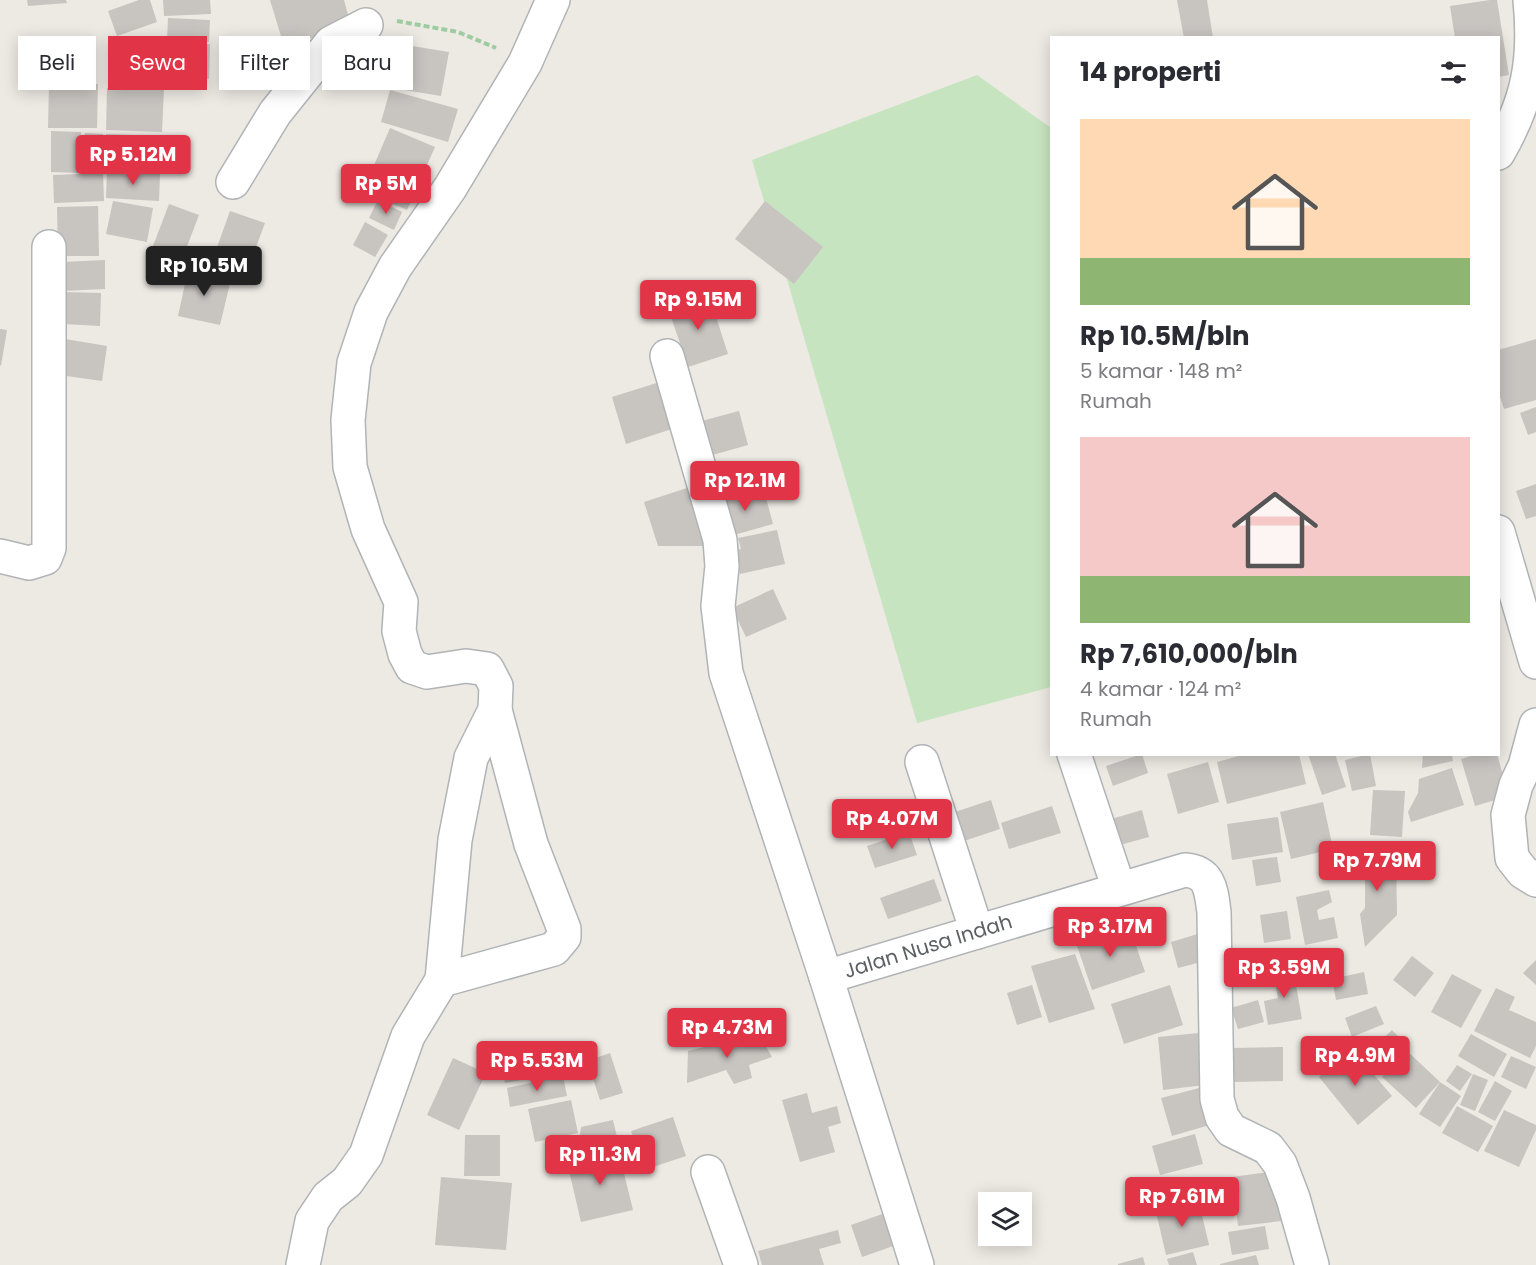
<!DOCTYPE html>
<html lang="id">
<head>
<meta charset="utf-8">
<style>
  :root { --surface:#fff; --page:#f7f7f7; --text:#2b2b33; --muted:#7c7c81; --accent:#e13547 }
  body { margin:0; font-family:Poppins,sans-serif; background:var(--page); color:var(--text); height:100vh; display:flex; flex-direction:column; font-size:22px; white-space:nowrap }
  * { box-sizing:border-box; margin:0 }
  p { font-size:20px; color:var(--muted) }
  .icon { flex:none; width:33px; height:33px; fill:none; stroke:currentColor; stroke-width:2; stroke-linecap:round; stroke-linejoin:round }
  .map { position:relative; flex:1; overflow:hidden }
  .drawer { position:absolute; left:1050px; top:36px; width:450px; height:720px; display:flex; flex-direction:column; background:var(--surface); border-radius:0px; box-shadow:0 3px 15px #0003 }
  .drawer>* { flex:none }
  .banner { position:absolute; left:18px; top:36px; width:570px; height:54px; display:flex; gap:12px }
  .tools { position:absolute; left:978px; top:1192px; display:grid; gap:12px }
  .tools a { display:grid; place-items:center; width:54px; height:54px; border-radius:0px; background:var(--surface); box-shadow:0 3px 15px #0003; font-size:30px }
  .price { position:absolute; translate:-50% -51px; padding:0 14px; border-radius:6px; background:var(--accent); color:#fff; font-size:20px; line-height:39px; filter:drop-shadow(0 2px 3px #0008) }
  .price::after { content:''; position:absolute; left:50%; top:36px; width:18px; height:14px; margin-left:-9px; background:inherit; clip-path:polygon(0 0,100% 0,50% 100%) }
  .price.selected { background:#222; color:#fff }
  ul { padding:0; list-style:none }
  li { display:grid; align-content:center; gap:12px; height:318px; padding:0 30px }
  li span { display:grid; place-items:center; height:186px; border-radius:0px; color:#555 }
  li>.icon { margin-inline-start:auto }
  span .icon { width:108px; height:108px; fill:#fffc; stroke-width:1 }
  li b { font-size:26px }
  h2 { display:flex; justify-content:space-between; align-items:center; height:72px; padding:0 30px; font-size:26px }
  .tag { padding:0 21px; border-radius:0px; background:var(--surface); box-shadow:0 3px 15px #0003; font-size:21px; line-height:54px }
  .tag.selected { background:var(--accent); color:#fff }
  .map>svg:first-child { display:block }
  .green { fill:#c7e4c0 }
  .building { fill:#c8c4c0 }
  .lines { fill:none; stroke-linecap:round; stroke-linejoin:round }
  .minor-casing { stroke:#b0b4b7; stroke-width:36 }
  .path { stroke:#9ecca2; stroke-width:4; stroke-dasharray:6 3; stroke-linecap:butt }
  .minor { stroke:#fff; stroke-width:33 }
  .labels { text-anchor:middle; stroke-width:6; stroke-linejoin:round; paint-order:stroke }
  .street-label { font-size:20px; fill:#5b6063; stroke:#fff }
</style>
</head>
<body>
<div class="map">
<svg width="1536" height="1265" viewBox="0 0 1536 1265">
  <rect width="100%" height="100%" fill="#ede9e3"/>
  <path class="green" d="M 977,75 L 1051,128 L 1051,687 L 917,723 L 752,160 Z"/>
  <g class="building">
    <path d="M 27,0 L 66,0 L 67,3 L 28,6 Z"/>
    <path d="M 139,0 L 150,0 L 157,22 L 117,36 L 108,11 Z"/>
    <path d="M 163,0 L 210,0 L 211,14 L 164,16 Z"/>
    <path d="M 270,0 L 344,0 L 351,26 L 284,46 Z"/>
    <path d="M 1177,0 L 1207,0 L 1213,38 L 1184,38 Z"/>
    <path d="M 1490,0 L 1497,0 L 1509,75 L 1498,77 L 1498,38 L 1455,38 L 1450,6 Z"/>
    <path d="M 168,18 L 210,20 L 209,42 L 167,40 Z"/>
    <path d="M 167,42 L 210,44 L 209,79 L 165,77 Z"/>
    <path d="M 388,42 L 449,52 L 441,96 L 380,86 Z"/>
    <path d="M 49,84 L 98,84 L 97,128 L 48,128 Z"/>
    <path d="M 107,88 L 164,89 L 162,132 L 106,130 Z"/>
    <path d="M 390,90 L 458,109 L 448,142 L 381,122 Z"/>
    <path d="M 390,128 L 435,147 L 407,210 L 363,191 Z"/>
    <path d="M 51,131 L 81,132 L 80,173 L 51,172 Z"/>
    <path d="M 85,133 L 103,134 L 101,169 L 82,168 Z"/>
    <path d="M 106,134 L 160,136 L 158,168 L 105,166 Z"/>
    <path d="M 107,172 L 160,174 L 159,201 L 106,198 Z"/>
    <path d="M 103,173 L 104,201 L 54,203 L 53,175 Z"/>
    <path d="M 378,200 L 402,212 L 394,230 L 369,218 Z"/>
    <path d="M 113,201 L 153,208 L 147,242 L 106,234 Z"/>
    <path d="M 765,201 L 823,247 L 794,284 L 735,239 Z"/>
    <path d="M 169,204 L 199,215 L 183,257 L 153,246 Z"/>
    <path d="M 98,206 L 99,256 L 58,256 L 57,207 Z"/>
    <path d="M 230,211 L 265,223 L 244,279 L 210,267 Z"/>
    <path d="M 365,222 L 388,235 L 375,257 L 353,245 Z"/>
    <path d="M 105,260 L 105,289 L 62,291 L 62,262 Z"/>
    <path d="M 188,270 L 231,279 L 220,325 L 178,316 Z"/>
    <path d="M 64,292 L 101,293 L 100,326 L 63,324 Z"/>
    <path d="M 709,295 L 728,354 L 688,367 L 668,308 Z"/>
    <path d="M 0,329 L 7,330 L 1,366 L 0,365 Z"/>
    <path d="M 65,339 L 107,346 L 102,381 L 59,375 Z"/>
    <path d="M 1536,339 L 1536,400 L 1504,409 L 1498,391 L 1498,350 Z"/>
    <path d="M 666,380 L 681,426 L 626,444 L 612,397 Z"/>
    <path d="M 1536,407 L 1536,432 L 1528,435 L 1520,413 Z"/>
    <path d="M 739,411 L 748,445 L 702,458 L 694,423 Z"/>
    <path d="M 1536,484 L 1536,516 L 1526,519 L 1516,491 Z"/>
    <path d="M 763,487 L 773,524 L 727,537 L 717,500 Z"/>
    <path d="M 687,488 L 706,546 L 658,546 L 644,502 Z"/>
    <path d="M 777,530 L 785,564 L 740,574 L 735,550 L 741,549 L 738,538 Z"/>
    <path d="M 773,589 L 787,619 L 746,637 L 732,608 Z"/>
    <path d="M 1142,754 L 1148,773 L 1113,786 L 1106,766 Z"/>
    <path d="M 1246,754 L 1299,754 L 1306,784 L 1227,804 L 1217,762 Z"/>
    <path d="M 1308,754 L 1335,754 L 1346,787 L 1322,795 Z"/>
    <path d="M 1370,754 L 1376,786 L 1352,791 L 1345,760 Z"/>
    <path d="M 1423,754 L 1452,754 L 1453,761 L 1422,768 Z"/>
    <path d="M 1478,754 L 1497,754 L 1509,796 L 1475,806 L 1461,759 Z"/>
    <path d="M 1208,762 L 1219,802 L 1178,814 L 1167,774 Z"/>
    <path d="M 1452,768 L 1464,805 L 1411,822 L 1408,812 L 1418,793 L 1419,779 Z"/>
    <path d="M 1373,790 L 1405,791 L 1402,837 L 1370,835 Z"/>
    <path d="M 991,800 L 1000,829 L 955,844 L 946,815 Z"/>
    <path d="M 1323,802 L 1333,849 L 1291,859 L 1280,812 Z"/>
    <path d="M 1052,806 L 1061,833 L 1009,849 L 1001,823 Z"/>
    <path d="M 1142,810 L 1149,837 L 1116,846 L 1108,820 Z"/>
    <path d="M 1278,817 L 1283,852 L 1232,860 L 1227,824 Z"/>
    <path d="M 909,832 L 917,855 L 875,868 L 867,846 Z"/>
    <path d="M 1396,855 L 1397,915 L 1365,947 L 1360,914 L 1365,908 L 1365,879 L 1351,879 L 1351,856 Z"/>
    <path d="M 1277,857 L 1281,882 L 1256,886 L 1252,860 Z"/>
    <path d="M 934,879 L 942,901 L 888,919 L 880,898 Z"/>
    <path d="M 1329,890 L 1332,902 L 1317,910 L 1319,920 L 1334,917 L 1338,938 L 1305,945 L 1296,897 Z"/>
    <path d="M 1287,911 L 1291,939 L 1264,943 L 1260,915 Z"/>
    <path d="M 1129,925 L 1145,972 L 1092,990 L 1076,943 Z"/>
    <path d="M 1201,933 L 1209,960 L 1178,968 L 1171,942 Z"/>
    <path d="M 1310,948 L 1330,948 L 1338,972 L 1305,982 L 1300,969 L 1310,966 Z"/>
    <path d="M 1075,954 L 1095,1009 L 1049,1023 L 1031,966 Z"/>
    <path d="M 1412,956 L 1434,973 L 1415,997 L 1393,980 Z"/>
    <path d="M 1536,960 L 1536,985 L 1523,973 Z"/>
    <path d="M 1293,968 L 1302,1019 L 1268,1025 L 1264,1001 L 1278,998 L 1273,972 Z"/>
    <path d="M 1364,972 L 1368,994 L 1336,1000 L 1332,979 Z"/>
    <path d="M 1452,974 L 1482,990 L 1461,1028 L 1431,1012 Z"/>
    <path d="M 1032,985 L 1042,1017 L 1017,1025 L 1007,993 Z"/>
    <path d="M 1170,985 L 1183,1025 L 1124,1044 L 1111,1004 Z"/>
    <path d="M 1496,988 L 1515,997 L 1509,1010 L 1536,1022 L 1536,1046 L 1530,1058 L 1474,1031 Z"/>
    <path d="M 1258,1000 L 1264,1022 L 1238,1029 L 1231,1008 Z"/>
    <path d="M 1376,1006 L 1384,1024 L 1352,1037 L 1345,1018 Z"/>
    <path d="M 1392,1030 L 1407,1045 L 1380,1073 L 1364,1057 Z"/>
    <path d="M 1199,1033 L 1205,1085 L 1163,1090 L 1158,1037 Z"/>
    <path d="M 759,1034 L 772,1057 L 749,1065 L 752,1078 L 734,1084 L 726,1070 L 687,1083 L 688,1051 Z"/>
    <path d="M 1471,1034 L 1507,1054 L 1494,1077 L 1458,1056 Z"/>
    <path d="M 566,1041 L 571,1071 L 505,1083 L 499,1053 Z"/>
    <path d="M 1283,1047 L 1283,1081 L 1231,1082 L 1230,1048 Z"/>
    <path d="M 1352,1049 L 1392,1096 L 1358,1125 L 1319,1077 Z"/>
    <path d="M 1406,1050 L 1440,1082 L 1416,1108 L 1382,1077 Z"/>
    <path d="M 610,1053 L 623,1093 L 600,1100 L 587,1061 Z"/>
    <path d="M 1511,1056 L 1536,1067 L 1526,1089 L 1501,1077 Z"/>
    <path d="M 453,1058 L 486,1073 L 459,1130 L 427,1115 Z"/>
    <path d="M 1457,1065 L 1472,1074 L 1460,1091 L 1446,1081 Z"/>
    <path d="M 1473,1074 L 1488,1080 L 1475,1111 L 1460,1105 Z"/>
    <path d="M 563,1076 L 567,1096 L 510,1107 L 507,1088 Z"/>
    <path d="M 1495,1081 L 1512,1091 L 1495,1121 L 1478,1112 Z"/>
    <path d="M 1440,1082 L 1461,1096 L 1440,1127 L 1419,1114 Z"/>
    <path d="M 1203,1087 L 1213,1124 L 1172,1136 L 1161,1098 Z"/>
    <path d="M 807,1093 L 812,1113 L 837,1106 L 841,1123 L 828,1127 L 835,1152 L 800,1162 L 782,1100 Z"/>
    <path d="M 571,1100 L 578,1133 L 535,1142 L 528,1109 Z"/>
    <path d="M 1457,1106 L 1493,1126 L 1478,1152 L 1442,1133 Z"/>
    <path d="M 1504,1110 L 1536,1125 L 1536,1130 L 1519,1167 L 1484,1151 Z"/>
    <path d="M 673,1117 L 686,1156 L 644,1170 L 631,1131 Z"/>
    <path d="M 613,1120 L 618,1141 L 578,1151 L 581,1127 Z"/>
    <path d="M 1195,1134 L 1203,1164 L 1160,1175 L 1152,1146 Z"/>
    <path d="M 465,1135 L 500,1135 L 500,1176 L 464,1176 Z"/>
    <path d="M 618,1149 L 633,1210 L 581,1222 L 567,1162 Z"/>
    <path d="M 1275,1171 L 1282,1221 L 1238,1226 L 1232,1177 Z"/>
    <path d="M 441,1177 L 512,1183 L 506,1250 L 435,1245 Z"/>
    <path d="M 1199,1202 L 1209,1245 L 1166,1255 L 1156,1212 Z"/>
    <path d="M 888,1212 L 899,1244 L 862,1257 L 851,1225 Z"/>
    <path d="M 1265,1226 L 1269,1249 L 1232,1255 L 1228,1232 Z"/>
    <path d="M 838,1230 L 841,1243 L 819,1249 L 824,1265 L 762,1265 L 758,1251 Z"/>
    <path d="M 1193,1252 L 1197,1265 L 1169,1265 L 1167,1259 Z"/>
    <path d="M 1256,1255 L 1259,1265 L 1220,1265 L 1220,1264 Z"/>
    <path d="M 1143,1257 L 1145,1265 L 1118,1265 L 1118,1264 Z"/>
  </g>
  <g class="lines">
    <g class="minor-casing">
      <g id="minor">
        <path d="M 1498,153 C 1528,101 1536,61 1530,0"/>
        <path d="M 233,182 L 275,113 L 331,43 L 366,25"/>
        <path d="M 667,356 L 720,540 L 722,566 L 718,606 L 726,673 L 826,977 L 917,1265"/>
        <path d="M 1498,532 L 1536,662"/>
        <path d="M 0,556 L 29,563 L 45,558 L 49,548 L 49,247"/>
        <path d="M 1536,725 L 1525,766 L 1516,785 L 1508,815 L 1512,858 L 1523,872 L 1536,880"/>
        <path d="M 1074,754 L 1119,889"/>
        <path d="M 922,762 L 977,932"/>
        <path d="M 826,977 L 1185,870 C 1211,872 1211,891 1214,912 L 1217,1099 L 1222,1117 L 1231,1130 L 1268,1148 L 1280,1164 L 1293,1198 L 1312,1265"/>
        <path d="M 442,980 L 554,949 L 564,937 L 564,929 L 531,844 L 495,710"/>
        <path d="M 708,1172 L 741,1265"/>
        <path d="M 303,1265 L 312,1221 L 328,1197 L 347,1182 L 366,1155 L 408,1036 L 442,980 L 455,840 L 471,758 L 495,710 L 496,686 L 487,669 L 466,666 L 427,672 L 412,667 L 405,654 L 399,631 L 401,602 L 368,529 L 350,467 L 348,420 L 354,363 L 371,312 L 395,267 L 450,188 L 525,63 L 553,0"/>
      </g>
    </g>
    <path class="path" d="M 397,21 L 458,32 L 496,48"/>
    <use href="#minor" class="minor"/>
  </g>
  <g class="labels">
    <g class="street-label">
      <text transform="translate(928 946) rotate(-17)" y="7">Jalan Nusa Indah</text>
    </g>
  </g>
</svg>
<div class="tools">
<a><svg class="icon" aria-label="layers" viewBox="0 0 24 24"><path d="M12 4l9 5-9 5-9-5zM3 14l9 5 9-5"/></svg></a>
</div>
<b class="price" style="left:133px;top:186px">Rp 5.12M</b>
<b class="price" style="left:386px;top:215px">Rp 5M</b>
<b class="price selected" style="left:204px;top:297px">Rp 10.5M</b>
<b class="price" style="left:698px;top:331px">Rp 9.15M</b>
<b class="price" style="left:745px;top:512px">Rp 12.1M</b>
<b class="price" style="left:892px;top:850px">Rp 4.07M</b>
<b class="price" style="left:1377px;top:892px">Rp 7.79M</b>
<b class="price" style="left:1110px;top:958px">Rp 3.17M</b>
<b class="price" style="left:1284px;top:999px">Rp 3.59M</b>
<b class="price" style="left:727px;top:1059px">Rp 4.73M</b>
<b class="price" style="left:1355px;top:1087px">Rp 4.9M</b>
<b class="price" style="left:537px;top:1092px">Rp 5.53M</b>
<b class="price" style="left:600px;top:1186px">Rp 11.3M</b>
<b class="price" style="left:1182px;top:1228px">Rp 7.61M</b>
<div class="banner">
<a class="tag">Beli</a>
<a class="tag selected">Sewa</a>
<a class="tag">Filter</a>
<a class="tag">Baru</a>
</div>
<section class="drawer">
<h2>14 properti<svg class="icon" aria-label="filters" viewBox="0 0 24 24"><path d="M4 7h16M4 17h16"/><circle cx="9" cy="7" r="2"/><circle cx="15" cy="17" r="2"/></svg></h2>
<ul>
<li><span style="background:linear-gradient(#ffd9b3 75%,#8fb573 0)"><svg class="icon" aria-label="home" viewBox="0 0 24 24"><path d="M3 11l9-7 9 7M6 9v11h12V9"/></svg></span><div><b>Rp 10.5M/bln</b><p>5 kamar · 148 m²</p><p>Rumah</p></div></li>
<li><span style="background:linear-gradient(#f6c9c9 75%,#8fb573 0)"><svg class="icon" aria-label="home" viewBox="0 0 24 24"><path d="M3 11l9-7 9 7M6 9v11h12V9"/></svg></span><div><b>Rp 7,610,000/bln</b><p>4 kamar · 124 m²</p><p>Rumah</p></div></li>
</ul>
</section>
</div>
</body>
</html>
